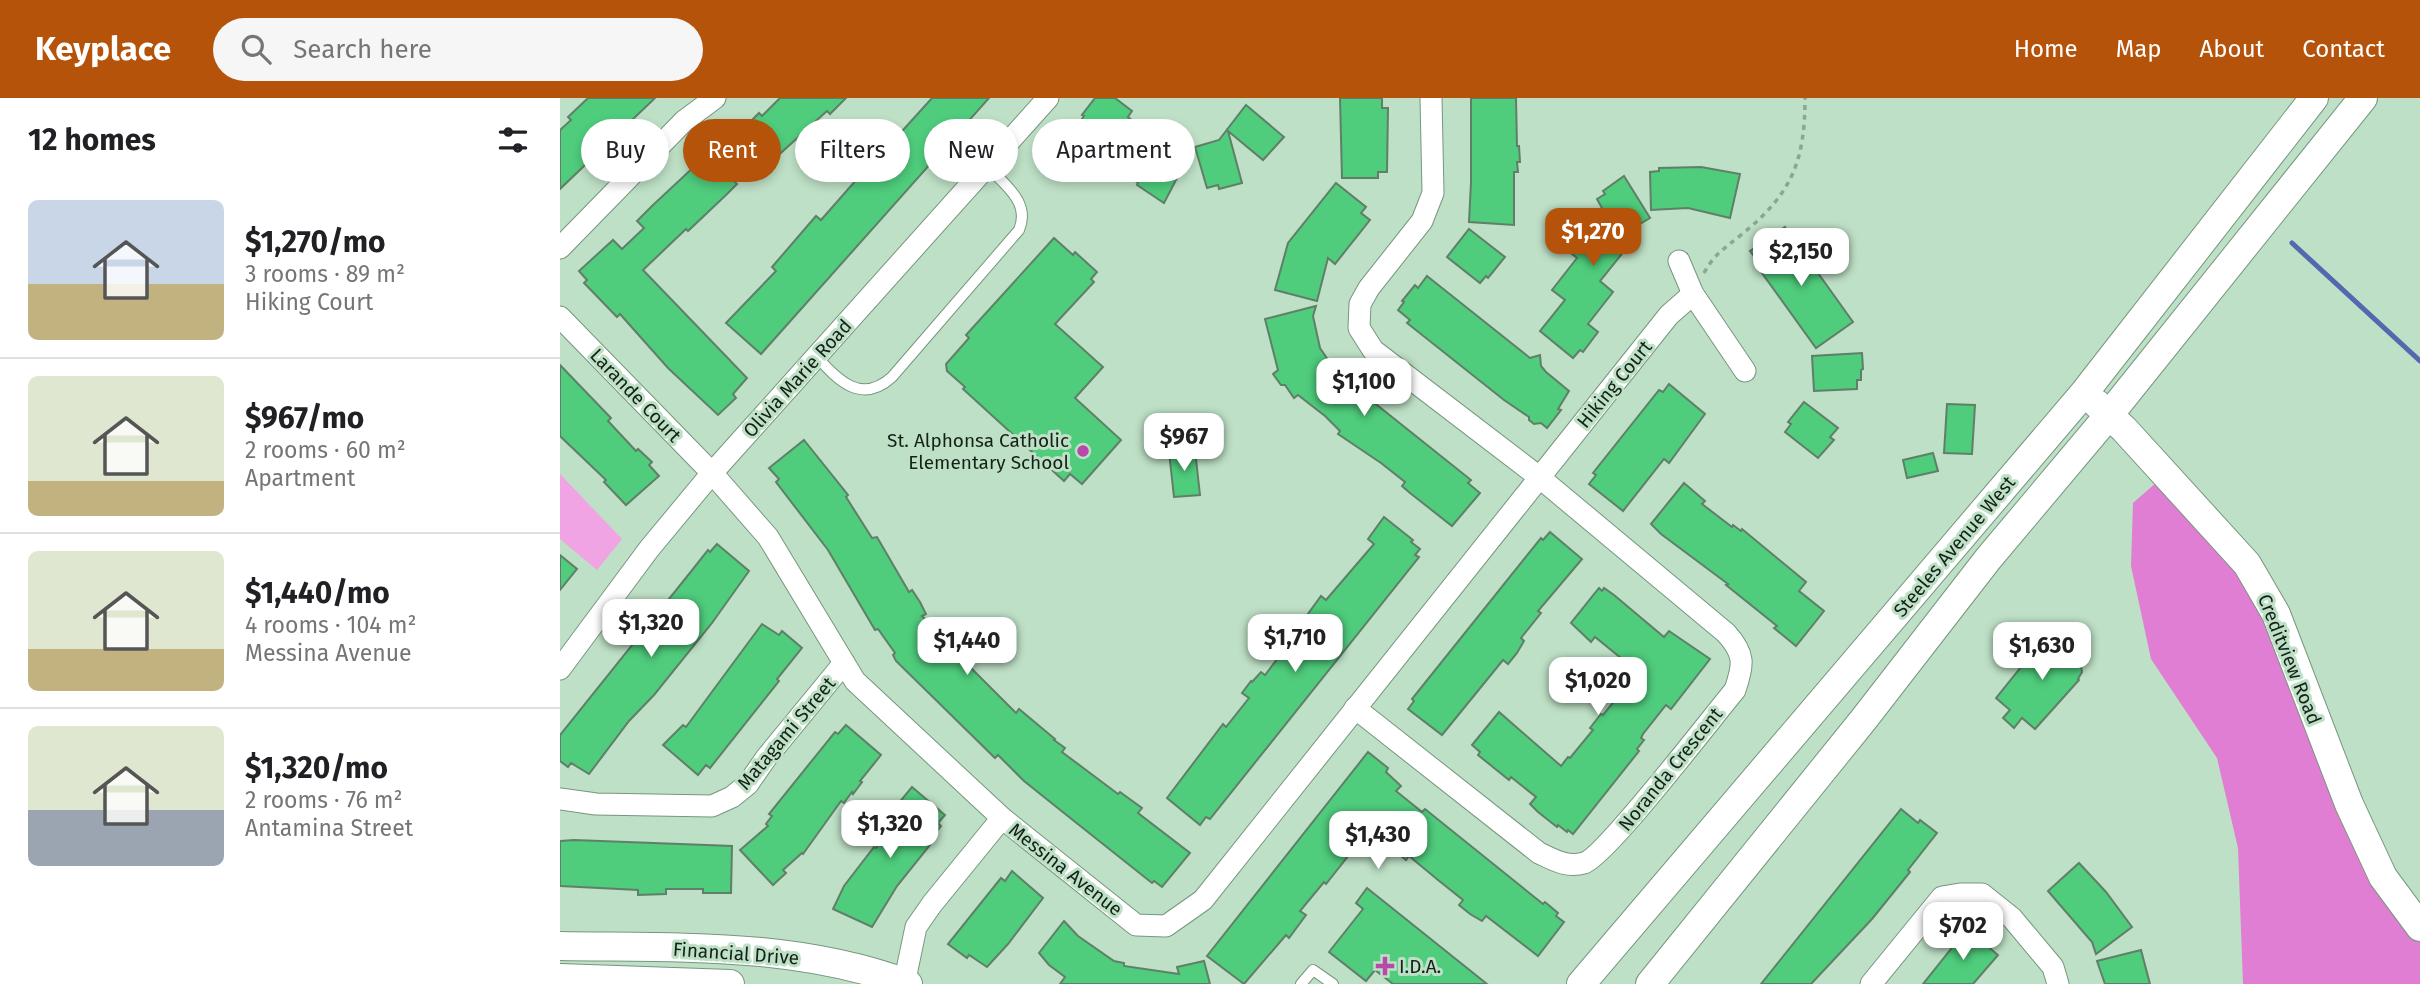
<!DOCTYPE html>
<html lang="en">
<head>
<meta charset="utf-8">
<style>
  :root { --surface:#fff; --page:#f6f6f6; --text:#202124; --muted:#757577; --line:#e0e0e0; --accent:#b45309 }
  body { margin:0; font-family:"Fira Sans",sans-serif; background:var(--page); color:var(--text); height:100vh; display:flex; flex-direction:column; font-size:26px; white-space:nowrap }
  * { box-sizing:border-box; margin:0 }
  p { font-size:23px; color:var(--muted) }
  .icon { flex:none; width:38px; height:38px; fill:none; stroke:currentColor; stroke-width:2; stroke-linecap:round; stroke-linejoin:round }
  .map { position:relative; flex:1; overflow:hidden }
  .sheet { display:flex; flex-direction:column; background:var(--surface); width:560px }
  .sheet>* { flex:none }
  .banner { position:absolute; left:21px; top:21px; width:665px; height:63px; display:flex; gap:14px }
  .price { position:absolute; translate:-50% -60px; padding:0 16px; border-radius:14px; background:#fff; color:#222; font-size:23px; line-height:46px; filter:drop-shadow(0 2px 4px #0008) }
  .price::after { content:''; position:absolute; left:50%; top:42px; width:21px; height:16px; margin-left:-10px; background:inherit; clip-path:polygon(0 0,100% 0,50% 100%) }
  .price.current { background:var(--accent); color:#fff }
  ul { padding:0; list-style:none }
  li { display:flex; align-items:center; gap:21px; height:175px; padding:0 28px }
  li+li { border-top:2px solid var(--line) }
  li span { display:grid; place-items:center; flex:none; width:196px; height:140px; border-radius:10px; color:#555 }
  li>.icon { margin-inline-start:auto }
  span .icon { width:84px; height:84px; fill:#fffc; stroke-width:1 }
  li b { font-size:30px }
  h2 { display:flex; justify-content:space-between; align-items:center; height:84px; padding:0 28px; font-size:30px }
  .pill { padding:0 24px; border-radius:32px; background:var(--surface); box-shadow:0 4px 10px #0003; font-size:24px; line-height:63px }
  .pill.current { background:var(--accent); color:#fff }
  header { display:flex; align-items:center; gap:42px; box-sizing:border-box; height:98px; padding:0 35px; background:var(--accent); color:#fff }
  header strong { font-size:33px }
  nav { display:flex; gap:38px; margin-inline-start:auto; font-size:24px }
  .search { width:490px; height:63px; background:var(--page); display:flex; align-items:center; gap:18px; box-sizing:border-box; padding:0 24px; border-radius:38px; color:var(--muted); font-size:26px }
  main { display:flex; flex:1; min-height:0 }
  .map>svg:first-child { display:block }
  .green { fill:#f0a4e4 }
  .forest { fill:#e07ed3 }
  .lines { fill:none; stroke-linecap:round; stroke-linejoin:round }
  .stream { stroke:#5468af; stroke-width:5 }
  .building { fill:#4fcc7c; stroke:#607f68; stroke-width:2 }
  .lane-casing { stroke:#76967e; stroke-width:12 }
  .street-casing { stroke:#76967e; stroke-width:23 }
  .secondary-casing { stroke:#76967e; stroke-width:30 }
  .path { stroke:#8ba691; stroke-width:3.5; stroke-dasharray:5 5; stroke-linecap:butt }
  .lane { stroke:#fff; stroke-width:10 }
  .street { stroke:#fff; stroke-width:21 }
  .secondary { stroke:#fff; stroke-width:28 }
  .poi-dot { fill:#b649a9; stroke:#bee0c6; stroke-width:2.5 }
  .labels { text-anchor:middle; stroke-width:6; stroke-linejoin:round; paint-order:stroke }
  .street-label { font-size:19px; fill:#142117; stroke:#bee0c6 }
  .poi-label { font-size:19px; fill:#142117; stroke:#bee0c6; text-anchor:end }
</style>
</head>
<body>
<header>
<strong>Keyplace</strong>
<div class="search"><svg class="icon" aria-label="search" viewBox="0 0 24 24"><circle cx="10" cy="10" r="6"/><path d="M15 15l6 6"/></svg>Search here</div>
<nav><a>Home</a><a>Map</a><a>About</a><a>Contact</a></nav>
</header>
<main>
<section class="sheet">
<h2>12 homes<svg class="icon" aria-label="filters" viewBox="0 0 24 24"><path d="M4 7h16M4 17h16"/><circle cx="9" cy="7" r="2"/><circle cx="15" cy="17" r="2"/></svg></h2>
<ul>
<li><span style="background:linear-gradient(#c9d6e8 60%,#c2b280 0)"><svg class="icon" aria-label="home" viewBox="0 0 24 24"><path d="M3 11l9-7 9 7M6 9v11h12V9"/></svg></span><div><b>$1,270/mo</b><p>3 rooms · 89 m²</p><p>Hiking Court</p></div></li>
<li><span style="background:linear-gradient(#dfe7d0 75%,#c2b280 0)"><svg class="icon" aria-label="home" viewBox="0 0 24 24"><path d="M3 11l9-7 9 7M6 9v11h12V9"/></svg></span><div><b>$967/mo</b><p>2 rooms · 60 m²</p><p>Apartment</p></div></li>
<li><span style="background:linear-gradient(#dfe7d0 70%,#c2b280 0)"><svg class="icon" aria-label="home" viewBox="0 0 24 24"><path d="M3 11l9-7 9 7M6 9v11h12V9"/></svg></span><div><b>$1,440/mo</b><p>4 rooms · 104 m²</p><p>Messina Avenue</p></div></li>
<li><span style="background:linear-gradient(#dfe7d0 60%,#9aa5b1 0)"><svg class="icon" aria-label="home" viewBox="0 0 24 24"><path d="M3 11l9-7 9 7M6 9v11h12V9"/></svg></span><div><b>$1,320/mo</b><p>2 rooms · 76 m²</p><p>Antamina Street</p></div></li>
</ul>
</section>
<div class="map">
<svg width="1860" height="886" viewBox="0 0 1860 886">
  <rect width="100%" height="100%" fill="#bee0c6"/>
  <path class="green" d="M 0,376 L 62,441 L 37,472 L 0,441 Z"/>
  <path class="forest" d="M 1597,384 L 1665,441 L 1860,834 L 1860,886 L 1683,886 L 1678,750 L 1657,660 L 1591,561 L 1571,468 L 1573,405 Z"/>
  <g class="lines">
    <path class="stream" d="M 1732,145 L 1860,263"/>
  </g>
  <g class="building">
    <path d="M 28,0 L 95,0 L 0,91 L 0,32 L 11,22 L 8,19 Z"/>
    <path d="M 220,0 L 286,0 L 270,16 L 267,13 L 212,63 L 205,56 L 175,84 L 177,86 L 166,97 L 128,133 L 126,131 L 83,172 L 187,280 L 173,296 L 176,300 L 158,317 L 108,270 L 60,216 L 57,219 L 24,185 L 27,182 L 19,173 L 53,142 L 62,151 L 84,130 L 77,123 L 92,108 L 169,36 L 174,40 L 199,15 L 202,18 Z"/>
    <path d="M 372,0 L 429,0 L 201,256 L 166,225 L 216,173 L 212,169 L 256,118 L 261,122 L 312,64 L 310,62 L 319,52 L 331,39 L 334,42 Z"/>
    <path d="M 535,0 L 555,0 L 572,13 L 568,19 L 595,41 L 629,57 L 604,105 L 577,87 L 578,85 L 544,57 L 546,53 L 516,30 L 524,18 L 522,17 Z"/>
    <path d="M 780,0 L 822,0 L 822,10 L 828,10 L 827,74 L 818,74 L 818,80 L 782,80 Z"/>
    <path d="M 911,0 L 956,0 L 957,48 L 959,48 L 960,64 L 957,64 L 958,74 L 954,74 L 954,127 L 909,124 L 911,84 Z"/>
    <path d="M 686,7 L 724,39 L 703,62 L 668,33 L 682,85 L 659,91 L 658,87 L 647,90 L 635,49 L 659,42 Z"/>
    <path d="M 1141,69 L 1180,76 L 1170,120 L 1128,110 L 1091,112 L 1090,74 L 1099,73 L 1099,70 Z"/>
    <path d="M 1064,78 L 1090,120 L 1075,129 L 1077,132 L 1055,144 L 1065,152 L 1040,183 L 1053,194 L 1028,226 L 1038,234 L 1023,254 L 1020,252 L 1013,260 L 980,233 L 1005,202 L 992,192 L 1017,160 L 1007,152 L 1043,112 L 1037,101 L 1045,96 L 1043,93 Z"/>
    <path d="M 776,85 L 806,109 L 801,115 L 810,122 L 775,166 L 768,160 L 757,203 L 715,192 L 728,145 Z"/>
    <path d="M 1225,129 L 1293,224 L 1256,250 L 1194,164 L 1197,162 L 1190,153 Z"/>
    <path d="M 909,131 L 945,159 L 928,180 L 926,178 L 920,185 L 887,159 Z"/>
    <path d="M 494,140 L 513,157 L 515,154 L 537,174 L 531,181 L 534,184 L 495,226 L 543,269 L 515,300 L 561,342 L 522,386 L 510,376 L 504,383 L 403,291 L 405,289 L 387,273 L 386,266 L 409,240 L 406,237 Z"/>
    <path d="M 867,178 L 970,260 L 980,257 L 981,268 L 986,274 L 1009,293 L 998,311 L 1001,312 L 987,330 L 981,325 L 974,326 L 969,322 L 969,319 L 944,302 L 847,225 L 850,222 L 838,212 L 844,204 L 842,203 L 855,187 L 858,190 Z"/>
    <path d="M 756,208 L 753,218 L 760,250 L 777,275 L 911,382 L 908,385 L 920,395 L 892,428 L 850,395 L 842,388 L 845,384 L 821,365 L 778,336 L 780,333 L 765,318 L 738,297 L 734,300 L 725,287 L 721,287 L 713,276 L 718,272 L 705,221 Z"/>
    <path d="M 1302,255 L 1303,271 L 1301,272 L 1301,282 L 1297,282 L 1297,291 L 1254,293 L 1252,258 Z"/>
    <path d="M 0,267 L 51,320 L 48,323 L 76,353 L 78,351 L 92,364 L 89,367 L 99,378 L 66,407 L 44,384 L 46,382 L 0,338 Z"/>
    <path d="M 1109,286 L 1145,316 L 1109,365 L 1104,361 L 1063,413 L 1029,386 L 1036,377 L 1033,375 L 1099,292 L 1103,294 Z"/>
    <path d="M 1244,304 L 1278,330 L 1270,339 L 1274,342 L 1258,360 L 1225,334 L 1231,326 L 1228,324 Z"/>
    <path d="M 1387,306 L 1415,307 L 1412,356 L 1384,355 Z"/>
    <path d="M 244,342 L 288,397 L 286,399 L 312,440 L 317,439 L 349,494 L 352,492 L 360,504 L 366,516 L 362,518 L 387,546 L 456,615 L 459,611 L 495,641 L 494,642 L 505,650 L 502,654 L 558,696 L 560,694 L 582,710 L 578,715 L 630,755 L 602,789 L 594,783 L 592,785 L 514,723 L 464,683 L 438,657 L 435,660 L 336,563 L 333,557 L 335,555 L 318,531 L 315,532 L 268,452 L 216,384 L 219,381 L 209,370 Z"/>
    <path d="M 635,352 L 640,397 L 614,399 L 609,354 Z"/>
    <path d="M 1373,355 L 1378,373 L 1347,380 L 1343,362 Z"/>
    <path d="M 1124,385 L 1145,403 L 1142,406 L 1172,429 L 1173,427 L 1181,433 L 1182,431 L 1246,484 L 1239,493 L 1264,513 L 1236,548 L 1214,530 L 1217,528 L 1166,487 L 1168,486 L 1101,436 L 1091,426 Z"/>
    <path d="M 824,419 L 853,442 L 851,444 L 860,451 L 855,457 L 859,459 L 650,721 L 646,719 L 640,727 L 607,700 L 663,626 L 666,629 L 689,600 L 682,595 L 691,583 L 692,584 L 701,574 L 705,577 L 747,522 L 745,520 L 761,498 L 766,502 L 814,446 L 808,441 Z"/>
    <path d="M 990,434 L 1022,461 L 978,513 L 981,515 L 961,540 L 964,543 L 957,555 L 948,566 L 943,562 L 882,637 L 848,611 L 854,603 L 852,601 L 981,440 L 983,442 Z"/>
    <path d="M 157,446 L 189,473 L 152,525 L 94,597 L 69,623 L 29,676 L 11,665 L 8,669 L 0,663 L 0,637 L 133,471 L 148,452 L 150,454 Z"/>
    <path d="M 0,457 L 17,471 L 0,492 Z"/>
    <path d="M 1039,490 L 1042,493 L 1044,490 L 1054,497 L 1104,539 L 1109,533 L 1150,561 L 1111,611 L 1106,607 L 1083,636 L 1081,640 L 1084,642 L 1077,651 L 1079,653 L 1013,736 L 1008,732 L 1007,734 L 998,727 L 997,729 L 978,714 L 970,706 L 976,699 L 951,679 L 949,682 L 918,657 L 920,654 L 912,647 L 939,614 L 1001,668 L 1008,659 L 1010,660 L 1033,632 L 1030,630 L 1041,616 L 1043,617 L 1078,574 L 1035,539 L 1031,544 L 1011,525 Z"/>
    <path d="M 202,526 L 219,537 L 222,533 L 242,550 L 217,581 L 219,583 L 150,670 L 146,667 L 138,677 L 103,647 L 123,627 L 126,629 Z"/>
    <path d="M 1507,540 L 1518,549 L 1522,574 L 1518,581 L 1519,582 L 1475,631 L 1462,620 L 1454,630 L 1443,620 L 1450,612 L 1436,600 L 1482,543 Z"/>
    <path d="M 286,627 L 321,657 L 300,683 L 302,684 L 293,696 L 292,694 L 284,705 L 281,703 L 243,756 L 242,755 L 223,772 L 226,775 L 213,787 L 180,752 L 208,728 L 206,726 L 212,718 L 209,716 L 275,634 L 278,636 Z"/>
    <path d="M 808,654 L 828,670 L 826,674 L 841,688 L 836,693 L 862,714 L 865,711 L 983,806 L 985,804 L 998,815 L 996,818 L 1004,824 L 978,858 L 926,818 L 922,823 L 910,816 L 899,807 L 903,802 L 878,782 L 849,758 L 846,762 L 836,754 L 835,755 L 808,733 L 766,786 L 764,784 L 740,813 L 746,817 L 729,840 L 726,837 L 684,886 L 647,858 Z"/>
    <path d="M 352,689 L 385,717 L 378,725 L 381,728 L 367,745 L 370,747 L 337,788 L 312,829 L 273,811 L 284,788 L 314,749 L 316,750 L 341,718 L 333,712 Z"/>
    <path d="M 1341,711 L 1358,725 L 1360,722 L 1377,735 L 1348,772 L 1350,774 L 1312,821 L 1251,886 L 1201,886 Z"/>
    <path d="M 14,742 L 172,748 L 171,795 L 143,795 L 143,791 L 106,791 L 106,796 L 78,797 L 78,792 L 0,788 L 0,743 Z"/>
    <path d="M 1519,765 L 1546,794 L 1572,829 L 1536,856 L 1532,844 L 1488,793 Z"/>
    <path d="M 452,773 L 483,800 L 448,846 L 427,869 L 409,857 L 407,860 L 388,846 L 441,780 L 445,783 Z"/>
    <path d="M 807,790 L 927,886 L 833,886 L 815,872 L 806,883 L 769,854 L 803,811 L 796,805 Z"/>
    <path d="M 504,823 L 518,838 L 554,863 L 564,865 L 564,868 L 619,876 L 617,869 L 644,863 L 650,886 L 500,886 L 505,879 L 489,867 L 479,855 Z"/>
    <path d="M 1407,831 L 1438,857 L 1413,886 L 1363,886 Z"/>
    <path d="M 1581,852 L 1590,886 L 1545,886 L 1537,863 Z"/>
  </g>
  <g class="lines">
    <g class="lane-casing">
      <g id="lane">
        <path d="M 257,259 C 278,282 301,307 332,279 L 459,132 C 471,104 444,86 426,67"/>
        <path d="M 741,886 L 753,872 L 773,886"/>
      </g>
    </g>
    <g class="street-casing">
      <g id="street">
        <path d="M 0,150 L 124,23 L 155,0"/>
        <path d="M 1119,163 L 1133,196 L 1185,273"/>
        <path d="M 0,219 L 152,375 L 208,439 L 295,583 L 442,720 L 576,827 L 606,828 L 643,802 L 1109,217 L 1133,196"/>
        <path d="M 0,571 L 89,451 L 152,375 L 488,0"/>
        <path d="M 795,610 L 979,755 C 994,762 1007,770 1024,765 C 1046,758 1153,618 1175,592 C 1184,566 1185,556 1166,535 L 979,379 L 813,252 L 799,230 L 800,206 L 809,190 L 862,123 L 873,95 L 871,0"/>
        <path d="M 0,701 L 36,706 L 152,708 L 172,699 L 188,686 L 206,660 L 284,565"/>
        <path d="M 344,886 L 356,829 L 372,806 L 442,720"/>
        <path d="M 1311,886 L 1382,799 L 1400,796 L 1422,796 L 1452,820 L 1493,869 L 1498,886"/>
      </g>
    </g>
    <g class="secondary-casing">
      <g id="secondary">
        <path d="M 1537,306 L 1564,331 L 1687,466 L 1716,516 L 1789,706 L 1823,779 L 1860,829"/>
        <path d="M 0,848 C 117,850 236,844 348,886"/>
        <path d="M 0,880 L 170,886"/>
        <path d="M 1021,886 L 1524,295 L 1754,0"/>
        <path d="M 1090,886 L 1304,621 L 1428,461 L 1549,317 L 1803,0"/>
      </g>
    </g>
    <path class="path" d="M 1144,175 C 1155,155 1164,151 1181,137 C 1232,96 1245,63 1245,0"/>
    <use href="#lane" class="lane"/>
    <use href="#street" class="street"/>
    <use href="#secondary" class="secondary"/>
  </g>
  <g class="poi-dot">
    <circle cx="523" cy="353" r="7"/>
    <path d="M821.5 857.5h7v7h7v7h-7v7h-7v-7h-7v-7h7z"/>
  </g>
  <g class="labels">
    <g class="street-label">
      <text transform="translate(237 280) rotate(-48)" y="7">Olivia Marie Road</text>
      <text transform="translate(1054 286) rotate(-51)" y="7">Hiking Court</text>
      <text transform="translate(76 297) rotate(46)" y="7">Larande Court</text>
      <text transform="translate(1394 448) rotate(-50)" y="7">Steeles Avenue West</text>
      <text transform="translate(1730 561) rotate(68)" y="7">Creditview Road</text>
      <text transform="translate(226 635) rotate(-50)" y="7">Matagami Street</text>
      <text transform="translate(1110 671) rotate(-51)" y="7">Noranda Crescent</text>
      <text transform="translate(506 771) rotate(38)" y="7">Messina Avenue</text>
      <text transform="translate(176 855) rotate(4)" y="7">Financial Drive</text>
    </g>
    <g class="poi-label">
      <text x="509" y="349">St. Alphonsa Catholic<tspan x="509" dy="22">Elementary School</tspan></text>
      <text x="839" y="875" text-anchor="start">I.D.A.</text>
    </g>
  </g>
</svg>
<b class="price current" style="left:1033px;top:170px">$1,270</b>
<b class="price" style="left:1241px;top:190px">$2,150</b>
<b class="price" style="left:804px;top:320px">$1,100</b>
<b class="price" style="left:624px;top:375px">$967</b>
<b class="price" style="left:91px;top:561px">$1,320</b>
<b class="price" style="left:735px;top:576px">$1,710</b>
<b class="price" style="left:407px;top:579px">$1,440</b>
<b class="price" style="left:1482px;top:584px">$1,630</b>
<b class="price" style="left:1038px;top:619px">$1,020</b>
<b class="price" style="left:330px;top:762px">$1,320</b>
<b class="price" style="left:818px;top:773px">$1,430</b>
<b class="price" style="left:1403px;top:864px">$702</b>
<div class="banner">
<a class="pill">Buy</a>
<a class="pill current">Rent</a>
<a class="pill">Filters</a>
<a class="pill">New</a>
<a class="pill">Apartment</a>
</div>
</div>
</main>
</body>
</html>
